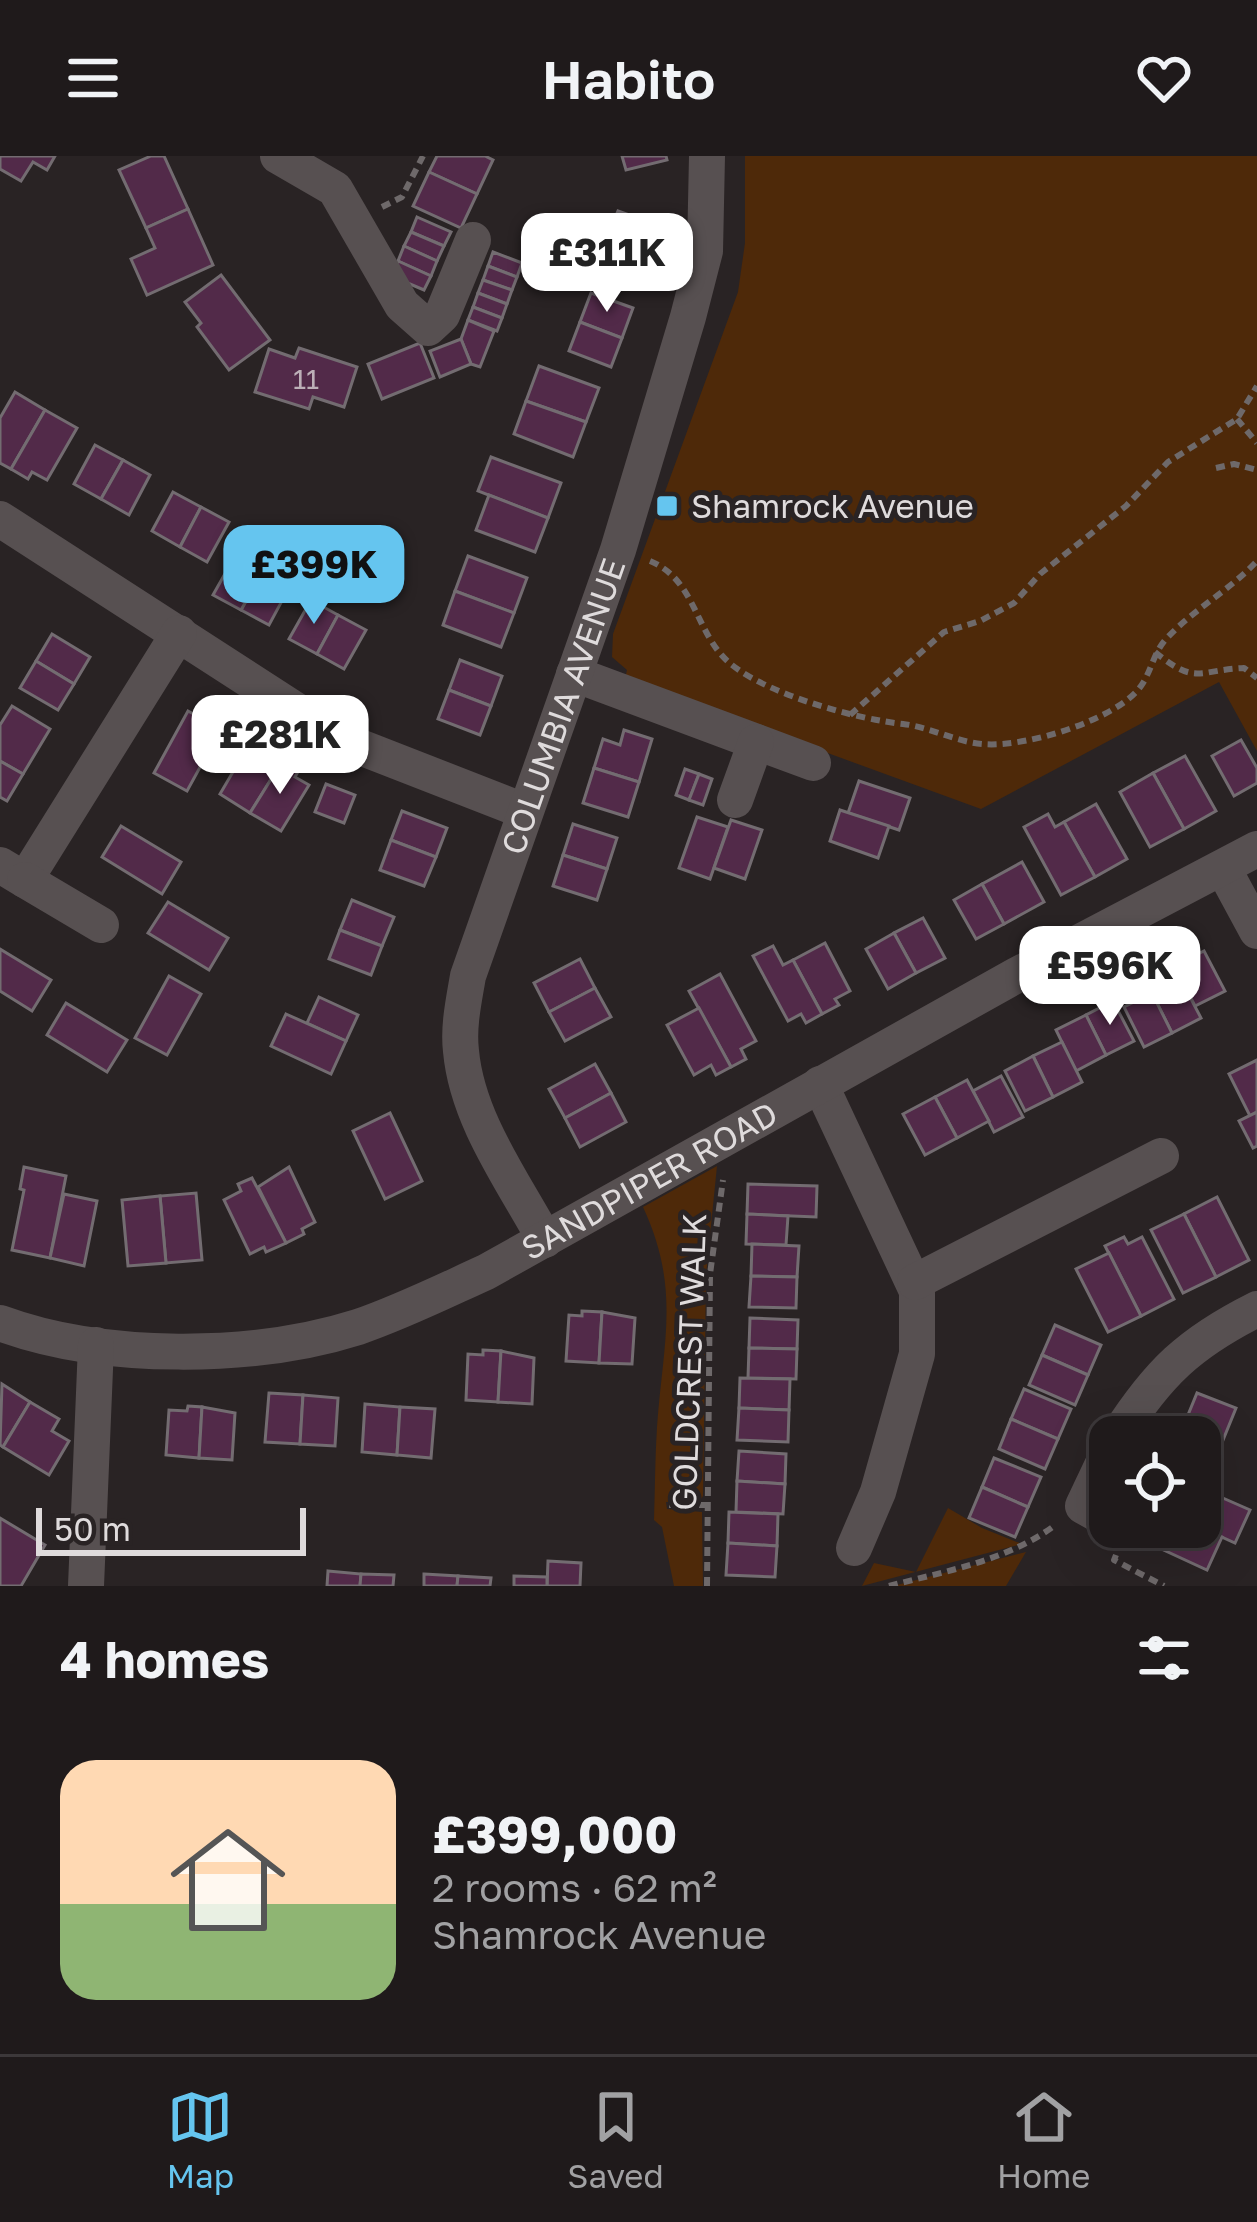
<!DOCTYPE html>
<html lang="en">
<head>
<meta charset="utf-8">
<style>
  :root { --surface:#1f1a1b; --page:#2c2728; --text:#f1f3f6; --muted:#a1a1a3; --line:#3c383a; --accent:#65c5ef }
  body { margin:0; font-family:"Golos Text",sans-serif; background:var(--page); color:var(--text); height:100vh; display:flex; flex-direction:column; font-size:45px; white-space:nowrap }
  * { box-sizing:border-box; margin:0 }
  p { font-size:39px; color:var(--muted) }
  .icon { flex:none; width:66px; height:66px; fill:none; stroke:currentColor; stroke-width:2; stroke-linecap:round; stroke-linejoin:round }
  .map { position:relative; height:1430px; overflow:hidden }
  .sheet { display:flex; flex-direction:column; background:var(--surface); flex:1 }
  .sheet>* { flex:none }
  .controls { position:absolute; left:1089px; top:1260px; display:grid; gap:24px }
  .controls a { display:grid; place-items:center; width:132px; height:132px; border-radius:24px; background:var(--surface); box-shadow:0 12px 48px #0002,0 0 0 3px var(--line); font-size:60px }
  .scale { position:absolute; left:36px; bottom:30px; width:270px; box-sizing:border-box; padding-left:12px; border:6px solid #dfdbdc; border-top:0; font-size:33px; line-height:42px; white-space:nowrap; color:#dfdbdc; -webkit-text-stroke:9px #292324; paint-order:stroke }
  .price { position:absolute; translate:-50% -102px; padding:0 27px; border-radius:24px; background:#fff; color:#222; font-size:39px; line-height:78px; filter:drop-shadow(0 3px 6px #0008) }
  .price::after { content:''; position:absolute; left:50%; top:72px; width:36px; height:27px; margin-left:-18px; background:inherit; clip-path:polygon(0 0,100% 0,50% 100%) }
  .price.active { background:var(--accent); color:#111 }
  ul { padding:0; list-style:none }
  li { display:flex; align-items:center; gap:36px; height:300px; padding:0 60px }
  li+li { border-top:3px solid var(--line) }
  li span { display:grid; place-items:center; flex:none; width:336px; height:240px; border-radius:36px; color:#555 }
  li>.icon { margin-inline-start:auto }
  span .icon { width:144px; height:144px; fill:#fffc; stroke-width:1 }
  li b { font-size:51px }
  h2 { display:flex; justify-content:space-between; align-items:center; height:144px; padding:0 60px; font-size:51px }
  header { display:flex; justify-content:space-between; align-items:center; height:156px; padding:0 60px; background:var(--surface); font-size:54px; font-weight:600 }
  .dock { display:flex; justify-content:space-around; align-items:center; height:168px; border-top:3px solid var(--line); background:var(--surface); font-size:33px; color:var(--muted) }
  .dock a { display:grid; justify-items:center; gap:6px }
  .dock .active { color:var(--accent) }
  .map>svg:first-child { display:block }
  .green { fill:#4e2909 }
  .building { fill:#522a49; stroke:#736c71; stroke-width:3 }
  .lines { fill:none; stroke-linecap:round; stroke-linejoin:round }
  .path { stroke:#6e696a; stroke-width:6; stroke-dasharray:9 6; stroke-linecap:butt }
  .minor { stroke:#575051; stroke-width:36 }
  .poi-dot { fill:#65c5ef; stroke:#292324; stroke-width:4.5 }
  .labels { text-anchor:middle; stroke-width:10; stroke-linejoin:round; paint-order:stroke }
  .number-label { font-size:27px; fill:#bcafb7 }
  .poi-label { font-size:33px; fill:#dfdbdc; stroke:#292324; text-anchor:start }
  .street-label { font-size:33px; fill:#dfdbdc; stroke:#292324 }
</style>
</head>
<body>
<header><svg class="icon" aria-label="menu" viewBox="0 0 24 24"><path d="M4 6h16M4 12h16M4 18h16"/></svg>Habito<svg class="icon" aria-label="heart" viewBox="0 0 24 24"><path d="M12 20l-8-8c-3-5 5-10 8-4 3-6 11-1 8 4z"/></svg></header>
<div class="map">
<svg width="1257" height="1430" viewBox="0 0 1257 1430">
  <rect width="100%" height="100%" fill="#292324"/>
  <g class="green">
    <path d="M 745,0 L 1257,0 L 1257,595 L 1219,526 L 981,653 L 625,523 L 627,514 L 612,501 L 613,478 L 738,136 L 745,87 Z"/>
    <path d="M 717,1010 L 706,1119 L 703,1340 L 700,1345 L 666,1346 L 667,1353 L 702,1356 L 703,1430 L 674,1430 L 662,1371 L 654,1364 C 655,1333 655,1302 657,1271 C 663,1186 681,1133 643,1051 Z"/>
    <path d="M 948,1352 L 982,1372 L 1022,1388 L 862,1430 L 874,1407 L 916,1416 Z"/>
    <path d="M 1026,1396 L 1006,1430 L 893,1430 Z"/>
  </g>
  <g class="building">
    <path d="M 0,0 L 55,0 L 47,14 L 33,6 L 21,25 L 0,13 Z"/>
    <path d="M 151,0 L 164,0 L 188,53 L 146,72 L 119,14 Z"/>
    <path d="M 437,0 L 485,0 L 493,4 L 477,38 L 429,16 Z"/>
    <path d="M 622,0 L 666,0 L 667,4 L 626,14 Z"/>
    <path d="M 429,16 L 477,38 L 461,72 L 413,50 Z"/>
    <path d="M 188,53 L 213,109 L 147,139 L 131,103 L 155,92 L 146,72 Z"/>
    <path d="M 618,55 L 660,70 L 649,99 L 606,84 Z"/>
    <path d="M 417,61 L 451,76 L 444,90 L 411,76 Z"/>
    <path d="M 411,76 L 444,90 L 437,105 L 404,90 Z"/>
    <path d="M 606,84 L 649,99 L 637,129 L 595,113 Z"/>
    <path d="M 404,90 L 437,105 L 431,120 L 398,105 Z"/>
    <path d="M 493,96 L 522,107 L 517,121 L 488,110 Z"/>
    <path d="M 398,105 L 431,120 L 424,134 L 391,120 Z"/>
    <path d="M 488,110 L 517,121 L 512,134 L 483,124 Z"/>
    <path d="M 221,119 L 270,184 L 229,214 L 197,171 L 201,167 L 185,146 Z"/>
    <path d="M 483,124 L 512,134 L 507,148 L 478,137 Z"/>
    <path d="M 478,137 L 507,148 L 502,162 L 473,151 Z"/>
    <path d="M 591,137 L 633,152 L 622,182 L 580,166 Z"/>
    <path d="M 473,151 L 502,162 L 497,175 L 468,164 Z"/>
    <path d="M 468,164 L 494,175 L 480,211 L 471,208 L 461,183 Z"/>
    <path d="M 580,166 L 622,182 L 611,211 L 569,195 Z"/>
    <path d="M 461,183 L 471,208 L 440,221 L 430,195 Z"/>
    <path d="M 420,187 L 434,222 L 382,243 L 368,208 Z"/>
    <path d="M 299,192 L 357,211 L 344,251 L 313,241 L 309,253 L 255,236 L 269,193 L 295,202 Z"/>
    <path d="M 539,210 L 599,232 L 586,266 L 526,245 Z"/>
    <path d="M 15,236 L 45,254 L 11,313 L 0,307 L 0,262 Z"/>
    <path d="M 526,245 L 586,266 L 573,301 L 514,278 Z"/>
    <path d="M 45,254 L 77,272 L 47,324 L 32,316 L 28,323 L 11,313 Z"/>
    <path d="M 95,289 L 123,304 L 101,343 L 74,328 Z"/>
    <path d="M 491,301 L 561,327 L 548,362 L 478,335 Z"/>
    <path d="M 123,304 L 150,319 L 129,359 L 101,343 Z"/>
    <path d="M 173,336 L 201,351 L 180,391 L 152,375 Z"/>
    <path d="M 489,339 L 548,362 L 535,396 L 476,374 Z"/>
    <path d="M 201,351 L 229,366 L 207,406 L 180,391 Z"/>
    <path d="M 274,396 L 294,407 L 284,427 L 290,430 L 269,469 L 241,454 Z"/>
    <path d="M 235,400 L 263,415 L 241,454 L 213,439 Z"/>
    <path d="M 468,400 L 527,422 L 514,457 L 455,435 Z"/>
    <path d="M 455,435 L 514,457 L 501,491 L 443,469 Z"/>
    <path d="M 311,444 L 338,459 L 317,498 L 289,483 Z"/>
    <path d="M 338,459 L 366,474 L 344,513 L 317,498 Z"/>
    <path d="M 52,478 L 90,501 L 74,528 L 36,505 Z"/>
    <path d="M 460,504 L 502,520 L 491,550 L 449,534 Z"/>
    <path d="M 36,505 L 74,528 L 58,554 L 20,532 Z"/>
    <path d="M 449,534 L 491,550 L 480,579 L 438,563 Z"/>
    <path d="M 12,550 L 50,573 L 23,618 L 0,605 L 0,569 Z"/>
    <path d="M 188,555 L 221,573 L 187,635 L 154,617 Z"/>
    <path d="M 624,574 L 652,583 L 639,626 L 594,612 L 603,583 L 620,589 Z"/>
    <path d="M 1241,584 L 1257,612 L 1257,627 L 1234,640 L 1212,600 Z"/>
    <path d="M 247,592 L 262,601 L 266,594 L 283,604 L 250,657 L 220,638 Z"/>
    <path d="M 1185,600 L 1216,655 L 1184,673 L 1153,617 Z"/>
    <path d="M 283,604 L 299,614 L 295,621 L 309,629 L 281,675 L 250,657 Z"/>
    <path d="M 0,605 L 23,618 L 7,645 L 0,641 Z"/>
    <path d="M 594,612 L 639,626 L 628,661 L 583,647 Z"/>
    <path d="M 685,613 L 699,618 L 689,644 L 676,639 Z"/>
    <path d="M 1153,617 L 1184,673 L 1150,691 L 1120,636 Z"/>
    <path d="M 699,618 L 712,623 L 703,649 L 689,644 Z"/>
    <path d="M 859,625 L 910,642 L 899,674 L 848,657 Z"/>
    <path d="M 326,628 L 355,639 L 344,667 L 315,656 Z"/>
    <path d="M 1096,648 L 1127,703 L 1095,721 L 1064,666 Z"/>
    <path d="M 840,654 L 889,670 L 878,702 L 830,685 Z"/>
    <path d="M 402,655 L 447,672 L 436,701 L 391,684 Z"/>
    <path d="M 1048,658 L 1055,671 L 1064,666 L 1095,721 L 1061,739 L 1024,671 Z"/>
    <path d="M 697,661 L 728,671 L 710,723 L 679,712 Z"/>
    <path d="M 731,664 L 762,674 L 745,723 L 714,712 Z"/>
    <path d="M 573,668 L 617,682 L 607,713 L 563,699 Z"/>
    <path d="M 121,670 L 181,706 L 162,738 L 102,701 Z"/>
    <path d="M 391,684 L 436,701 L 424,730 L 380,714 Z"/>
    <path d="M 563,699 L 607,713 L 597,744 L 553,730 Z"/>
    <path d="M 1022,706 L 1044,746 L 1004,768 L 982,728 Z"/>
    <path d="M 982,728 L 1004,768 L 976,783 L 954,744 Z"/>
    <path d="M 352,744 L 394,761 L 382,790 L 340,774 Z"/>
    <path d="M 168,746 L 228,782 L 209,814 L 148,777 Z"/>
    <path d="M 923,762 L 945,802 L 916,817 L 894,777 Z"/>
    <path d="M 340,774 L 382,790 L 371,819 L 329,803 Z"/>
    <path d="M 894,777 L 916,817 L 888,833 L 866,793 Z"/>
    <path d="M 825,787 L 850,835 L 835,843 L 839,849 L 822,858 L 793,804 Z"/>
    <path d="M 773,790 L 783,809 L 793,804 L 822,858 L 806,867 L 801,858 L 788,865 L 753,800 Z"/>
    <path d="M 0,793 L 51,824 L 32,855 L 0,835 Z"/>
    <path d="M 1204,795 L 1225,835 L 1195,850 L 1174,810 Z"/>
    <path d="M 580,803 L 595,832 L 549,856 L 534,827 Z"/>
    <path d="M 720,818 L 756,885 L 741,893 L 746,903 L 731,911 L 689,835 Z"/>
    <path d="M 169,820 L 201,838 L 167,899 L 135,882 Z"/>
    <path d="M 1180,822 L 1201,862 L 1172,877 L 1152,837 Z"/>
    <path d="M 595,832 L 611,861 L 565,885 L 549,856 Z"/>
    <path d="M 1152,837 L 1172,877 L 1144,891 L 1124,851 Z"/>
    <path d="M 319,841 L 358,859 L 346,885 L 307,867 Z"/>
    <path d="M 1113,845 L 1134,885 L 1106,899 L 1086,859 Z"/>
    <path d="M 66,847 L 127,884 L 107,916 L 47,879 Z"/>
    <path d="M 699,852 L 731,911 L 716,919 L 711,909 L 694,919 L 667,869 Z"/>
    <path d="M 286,858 L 346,885 L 331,918 L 271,890 Z"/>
    <path d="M 1086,859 L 1106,899 L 1076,915 L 1056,874 Z"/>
    <path d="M 1062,886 L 1082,926 L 1053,941 L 1033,900 Z"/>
    <path d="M 1033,900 L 1053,941 L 1025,955 L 1005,915 Z"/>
    <path d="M 1257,904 L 1257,956 L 1250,960 L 1229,918 Z"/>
    <path d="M 595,908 L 611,937 L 565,962 L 549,933 Z"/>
    <path d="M 1001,920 L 1023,961 L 994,976 L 973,935 Z"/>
    <path d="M 967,924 L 989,965 L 957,982 L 935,941 Z"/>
    <path d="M 611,937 L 626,966 L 580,991 L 565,962 Z"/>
    <path d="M 935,941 L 957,982 L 925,999 L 903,958 Z"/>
    <path d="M 1257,956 L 1257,990 L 1253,992 L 1239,965 Z"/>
    <path d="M 390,957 L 422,1025 L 385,1043 L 353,975 Z"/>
    <path d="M 24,1011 L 66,1020 L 50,1102 L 12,1094 L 24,1034 L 20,1033 Z"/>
    <path d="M 289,1011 L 315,1066 L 302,1073 L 304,1078 L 286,1087 L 258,1031 Z"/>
    <path d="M 252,1022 L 286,1087 L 266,1096 L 264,1091 L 250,1098 L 224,1044 L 241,1035 L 238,1028 Z"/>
    <path d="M 748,1028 L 817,1030 L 816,1061 L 747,1058 Z"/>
    <path d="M 196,1037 L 202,1104 L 166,1107 L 160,1040 Z"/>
    <path d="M 64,1038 L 97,1045 L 84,1110 L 50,1102 Z"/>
    <path d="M 160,1040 L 166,1107 L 128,1110 L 122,1044 Z"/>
    <path d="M 1217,1041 L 1249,1104 L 1216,1121 L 1184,1058 Z"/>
    <path d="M 747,1058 L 788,1060 L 786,1089 L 746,1088 Z"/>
    <path d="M 1184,1058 L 1216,1121 L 1183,1137 L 1151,1074 Z"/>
    <path d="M 1124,1081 L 1128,1088 L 1142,1081 L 1174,1143 L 1141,1160 L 1105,1090 Z"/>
    <path d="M 752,1088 L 799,1090 L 797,1121 L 751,1120 Z"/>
    <path d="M 1109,1097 L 1141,1160 L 1108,1176 L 1076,1113 Z"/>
    <path d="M 751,1120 L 797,1121 L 796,1152 L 749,1151 Z"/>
    <path d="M 582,1155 L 602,1156 L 599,1207 L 566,1205 L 569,1159 L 582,1160 Z"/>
    <path d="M 602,1156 L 635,1162 L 632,1208 L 599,1207 Z"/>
    <path d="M 750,1162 L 798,1164 L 797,1193 L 749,1192 Z"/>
    <path d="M 1055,1169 L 1101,1189 L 1088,1219 L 1042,1199 Z"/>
    <path d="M 749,1192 L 797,1193 L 796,1223 L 748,1222 Z"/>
    <path d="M 483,1194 L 501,1195 L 498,1246 L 466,1244 L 468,1198 L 483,1199 Z"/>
    <path d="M 501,1195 L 534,1202 L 532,1248 L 498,1246 Z"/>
    <path d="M 1042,1199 L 1088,1219 L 1075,1249 L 1029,1229 Z"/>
    <path d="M 740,1222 L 790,1223 L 789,1254 L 739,1252 Z"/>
    <path d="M 2,1228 L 30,1246 L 3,1291 L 0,1289 Z"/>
    <path d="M 1024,1233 L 1071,1253 L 1058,1283 L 1011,1263 Z"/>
    <path d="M 269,1237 L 303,1239 L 300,1288 L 265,1286 Z"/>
    <path d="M 1197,1237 L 1236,1252 L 1208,1321 L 1200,1318 L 1200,1281 L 1179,1281 Z"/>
    <path d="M 303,1239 L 338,1242 L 335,1290 L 300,1288 Z"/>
    <path d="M 30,1246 L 59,1263 L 52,1275 L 69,1285 L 49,1319 L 3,1291 Z"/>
    <path d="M 365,1248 L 400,1251 L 397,1299 L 362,1296 Z"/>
    <path d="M 188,1250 L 202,1251 L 199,1302 L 166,1299 L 169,1254 L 187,1255 Z"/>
    <path d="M 202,1251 L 235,1257 L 232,1304 L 199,1302 Z"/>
    <path d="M 400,1251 L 435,1253 L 431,1302 L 397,1299 Z"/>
    <path d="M 739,1252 L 789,1254 L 788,1286 L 737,1284 Z"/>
    <path d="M 1011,1263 L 1058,1283 L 1045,1313 L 999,1293 Z"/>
    <path d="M 739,1295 L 786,1298 L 785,1328 L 737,1325 Z"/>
    <path d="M 994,1302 L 1041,1321 L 1028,1351 L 982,1331 Z"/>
    <path d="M 737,1325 L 785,1328 L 783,1358 L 736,1356 Z"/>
    <path d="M 982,1331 L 1028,1351 L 1015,1381 L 969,1362 Z"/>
    <path d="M 1200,1332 L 1250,1354 L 1235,1387 L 1200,1371 Z"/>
    <path d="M 729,1356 L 778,1358 L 777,1390 L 728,1387 Z"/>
    <path d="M 0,1362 L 45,1389 L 21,1430 L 0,1430 Z"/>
    <path d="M 1163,1371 L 1200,1371 L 1222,1381 L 1207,1414 L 1155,1390 Z"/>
    <path d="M 728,1387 L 777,1390 L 775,1421 L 726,1419 Z"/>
    <path d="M 548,1405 L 581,1407 L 580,1430 L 547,1430 Z"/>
    <path d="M 328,1415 L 361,1418 L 360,1430 L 327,1430 Z"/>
    <path d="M 361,1418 L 394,1419 L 393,1430 L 360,1430 Z"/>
    <path d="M 424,1418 L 458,1420 L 457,1430 L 424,1430 Z"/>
    <path d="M 458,1420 L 491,1422 L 490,1430 L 457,1430 Z"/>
    <path d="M 514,1420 L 547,1421 L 547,1430 L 514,1430 Z"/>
  </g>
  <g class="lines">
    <g class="path">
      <path d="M 382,51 L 402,41 L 423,0"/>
      <path d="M 1237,263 L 1257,287"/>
      <path d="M 1216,312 L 1234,308 L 1257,314"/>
      <path d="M 650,405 C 697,424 695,480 732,509 C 770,539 856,563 903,568 C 930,571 956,586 983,588 C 1024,592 1117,564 1141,530 C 1152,514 1153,497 1167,482 C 1194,453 1230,434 1257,405"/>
      <path d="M 1155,496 C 1197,530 1197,514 1244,512 L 1257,522"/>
      <path d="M 850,559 L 944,476 L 980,465 L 1014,447 L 1040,418 L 1126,350 L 1168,306 L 1237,263 L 1257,230"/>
      <path d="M 669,1349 L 706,1349"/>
      <path d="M 1116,1399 L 1114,1404 L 1164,1430"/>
      <path d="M 707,1430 L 710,1118 L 723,1024"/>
      <path d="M 889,1430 C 946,1415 1006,1405 1054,1370"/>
    </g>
    <g class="minor">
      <path d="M 278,0 L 335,33 L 402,149 L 428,172 L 442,159 L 473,84"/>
      <path d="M 0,363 L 342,584 L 524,655"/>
      <path d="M 574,518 L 813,607"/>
      <path d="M 735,644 L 756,586"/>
      <path d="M 0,709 L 25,724 L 179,477"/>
      <path d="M 1224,714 L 1257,775"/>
      <path d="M 25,724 L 101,769"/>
      <path d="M 820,928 L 917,1135 L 917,1198 L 878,1336 L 854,1392"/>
      <path id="s1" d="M 545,1084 C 513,1025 467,963 461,895 C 458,870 464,844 468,820 L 618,394 L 688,161 L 705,95 L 707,0"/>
      <path d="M 915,1126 L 1161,1000"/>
      <path id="s2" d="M 0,1167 C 103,1205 254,1204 358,1171 C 402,1156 444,1135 486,1116 L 1015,820 L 1257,693"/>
      <path d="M 1117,1281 C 1158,1217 1189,1187 1257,1153"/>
      <path d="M 1110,1293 L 1083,1350 L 1110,1365"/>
      <path d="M 86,1430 L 96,1189"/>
    </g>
  </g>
  <rect class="poi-dot" x="655" y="338" width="24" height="24" rx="6"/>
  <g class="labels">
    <g class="number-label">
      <text x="306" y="233">11</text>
    </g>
    <g class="poi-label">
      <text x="691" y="362">Shamrock Avenue</text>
    </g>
    <g class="street-label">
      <text dy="12" stroke="none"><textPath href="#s1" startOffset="570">COLUMBIA AVENUE</textPath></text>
      <text dy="12" stroke="none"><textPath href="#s2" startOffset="690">SANDPIPER ROAD</textPath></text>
      <text transform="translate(689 1206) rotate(-88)" y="12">GOLDCREST WALK</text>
    </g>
  </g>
</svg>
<div class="controls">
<a><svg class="icon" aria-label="locate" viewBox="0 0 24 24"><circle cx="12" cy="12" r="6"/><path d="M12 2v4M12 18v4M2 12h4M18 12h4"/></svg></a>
</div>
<div class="scale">50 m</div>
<b class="price" style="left:607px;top:159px">£311K</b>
<b class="price active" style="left:314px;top:471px">£399K</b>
<b class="price" style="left:280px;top:641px">£281K</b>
<b class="price" style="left:1110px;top:872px">£596K</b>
</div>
<section class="sheet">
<h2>4 homes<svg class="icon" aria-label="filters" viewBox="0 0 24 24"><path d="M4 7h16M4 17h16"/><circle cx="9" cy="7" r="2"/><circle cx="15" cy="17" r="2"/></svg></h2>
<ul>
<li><span style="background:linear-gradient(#ffd9b3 60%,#8fb573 0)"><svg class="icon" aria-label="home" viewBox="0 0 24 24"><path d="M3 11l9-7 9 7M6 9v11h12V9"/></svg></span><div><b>£399,000</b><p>2 rooms · 62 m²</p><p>Shamrock Avenue</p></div></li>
</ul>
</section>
<nav class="dock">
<a class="active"><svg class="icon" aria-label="map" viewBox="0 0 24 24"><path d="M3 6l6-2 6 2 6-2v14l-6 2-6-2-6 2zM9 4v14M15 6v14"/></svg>Map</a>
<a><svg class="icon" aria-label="saved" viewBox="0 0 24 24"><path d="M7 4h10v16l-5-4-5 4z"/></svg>Saved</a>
<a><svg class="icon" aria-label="home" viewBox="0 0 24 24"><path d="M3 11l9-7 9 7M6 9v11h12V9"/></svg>Home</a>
</nav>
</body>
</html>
